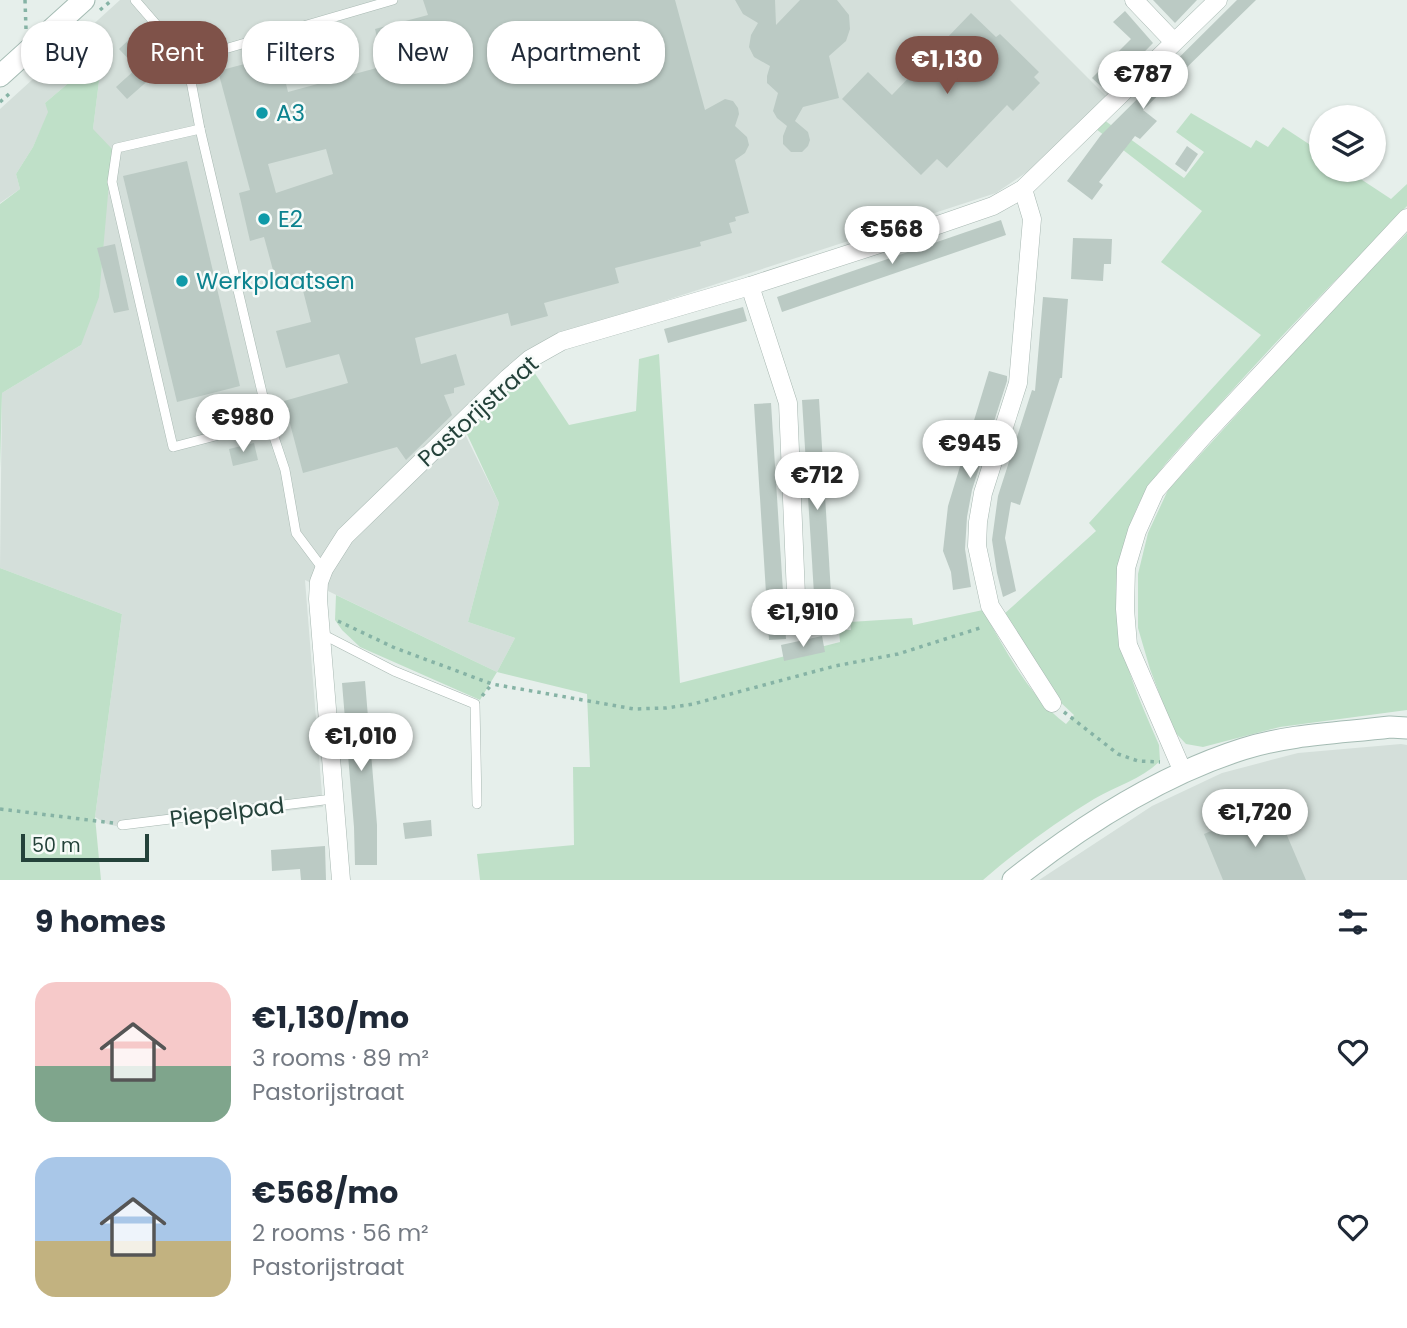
<!DOCTYPE html>
<html lang="en">
<head>
<meta charset="utf-8">
<style>
  :root { --surface:#fff; --page:#f2f2f3; --text:#1f2937; --muted:#747a83; --accent:#7f5249 }
  body { margin:0; font-family:Poppins,sans-serif; background:var(--page); color:var(--text); height:100vh; display:flex; flex-direction:column; font-size:26px; white-space:nowrap }
  * { box-sizing:border-box; margin:0 }
  p { font-size:23px; color:var(--muted) }
  .icon { flex:none; width:38px; height:38px; fill:none; stroke:currentColor; stroke-width:2; stroke-linecap:round; stroke-linejoin:round }
  .map { position:relative; height:880px; overflow:hidden }
  .details { display:flex; flex-direction:column; background:var(--surface); flex:1 }
  .details>* { flex:none }
  .hud { position:absolute; left:21px; top:21px; width:700px; height:63px; display:flex; gap:14px }
  .tools { position:absolute; left:1309px; top:105px; display:grid; gap:14px }
  .tools a { display:grid; place-items:center; width:77px; height:77px; border-radius:50%; background:var(--surface); box-shadow:0 2px 5px #0004; font-size:35px }
  .scale { position:absolute; left:21px; bottom:18px; width:128px; box-sizing:border-box; padding-left:7px; border:4px solid #24423a; border-top:0; font-size:19px; line-height:24px; white-space:nowrap; color:#24423a; -webkit-text-stroke:5px #f7fbf9; paint-order:stroke }
  .price { position:absolute; translate:-50% -60px; padding:0 16px; border-radius:24px; background:#fff; color:#222; font-size:23px; line-height:46px; filter:drop-shadow(0 2px 4px #0008) }
  .price::after { content:''; position:absolute; left:50%; top:42px; width:21px; height:16px; margin-left:-10px; background:inherit; clip-path:polygon(0 0,100% 0,50% 100%) }
  .price.selected { background:var(--accent); color:#fff }
  ul { padding:0; list-style:none }
  li { display:flex; align-items:center; gap:21px; height:175px; padding:0 35px }
  li span { display:grid; place-items:center; flex:none; width:196px; height:140px; border-radius:21px; color:#555 }
  li>.icon { margin-inline-start:auto }
  span .icon { width:84px; height:84px; fill:#fffc; stroke-width:1 }
  li b { font-size:30px }
  h2 { display:flex; justify-content:space-between; align-items:center; height:84px; padding:0 35px; font-size:30px }
  .tag { padding:0 24px; border-radius:28px; background:var(--surface); box-shadow:0 2px 5px #0004; font-size:24px; line-height:63px }
  .tag.selected { background:var(--accent); color:#fff }
  .map>svg:first-child { display:block }
  .built { fill:#d4dfda }
  .green { fill:#bfe0c8 }
  .building { fill:#bbcac4; fill-rule:evenodd }
  .lines { fill:none; stroke-linecap:round; stroke-linejoin:round }
  .lane-casing { stroke:#a8b8b2; stroke-width:10 }
  .street-casing { stroke:#a8b8b2; stroke-width:19 }
  .secondary-casing { stroke:#a4bbb3; stroke-width:23 }
  .path { stroke:#86b3a5; stroke-width:3.5; stroke-dasharray:3.5 5; stroke-linecap:butt }
  .lane { stroke:#fff; stroke-width:9 }
  .street { stroke:#fff; stroke-width:18 }
  .secondary { stroke:#fff; stroke-width:21 }
  .culture-dot { fill:#0f9aa8; stroke:#f7fbf9; stroke-width:2.5 }
  .labels { text-anchor:middle; stroke-width:5; stroke-linejoin:round; paint-order:stroke }
  .culture-label { font-size:23px; fill:#0d838f; stroke:#f7fbf9; text-anchor:start }
  .street-label { font-size:23px; fill:#24423a; stroke:#f7fbf9 }
</style>
</head>
<body>
<div class="map">
<svg width="1407" height="880" viewBox="0 0 1407 880">
  <rect width="100%" height="100%" fill="#e6efeb"/>
  <g class="built">
    <path d="M 120,0 L 1010,0 L 1107,97 L 1030,170 L 996,193 L 559,335 L 457,418 L 499,503 L 468,622 L 515,638 L 497,672 L 305,580 L 323,807 L 125,828 L 107,824 L 95,817 L 122,614 L 0,568 L 2,393 L 81,345 L 93,129 L 101,65 L 98,58 L 45,103 L 49,112 L 33,147 L 16,174 L 20,189 L 0,203 L 0,109 Z"/>
    <path d="M 1401,744 L 1407,745 L 1407,880 L 1039,880 L 1152,806 L 1222,773 L 1298,753 Z"/>
  </g>
  <g class="green">
    <path d="M 98,58 L 101,65 L 93,129 L 112,149 L 99,297 L 81,345 L 2,393 L 0,468 L 0,204 L 20,189 L 16,174 L 33,147 L 48,112 L 45,103 Z"/>
    <path d="M 1191,113 L 1251,148 L 1256,140 L 1268,147 L 1283,127 L 1321,152 L 1321,170 L 1347,170 L 1391,199 L 1407,184 L 1407,206 C 1343,273 1278,338 1217,407 C 1195,431 1170,456 1151,483 C 1129,515 1117,560 1117,599 C 1116,651 1139,698 1159,745 L 1160,761 C 1142,779 1116,786 1094,799 C 1054,823 1018,850 983,880 L 480,880 L 477,854 L 574,845 L 573,767 L 590,767 L 587,694 L 497,672 L 480,700 L 360,647 L 342,630 L 335,620 L 336,595 L 497,672 L 515,638 L 468,622 L 499,503 L 467,434 L 504,393 L 532,369 L 569,425 L 636,411 L 639,359 L 659,354 L 680,683 L 840,642 L 839,630 L 851,630 L 850,622 L 912,618 L 913,625 L 983,610 C 1005,650 1029,696 1066,724 L 1074,715 L 1058,700 L 1003,615 L 1096,531 L 1089,523 L 1261,335 L 1161,262 L 1202,211 L 1096,129 L 1104,120 L 1184,178 L 1204,152 L 1176,132 Z"/>
    <path d="M 1407,233 L 1407,710 L 1280,727 L 1203,747 L 1186,744 L 1173,730 L 1150,669 L 1138,628 L 1138,574 L 1148,533 L 1168,490 L 1346,295 Z"/>
    <path d="M 0,568 L 122,614 L 95,817 L 101,880 L 0,880 Z"/>
  </g>
  <g class="building">
    <path d="M 423,0 L 675,0 L 705,110 L 725,99 L 733,101 L 738,108 L 739,114 L 735,126 L 747,137 L 749,145 L 745,153 L 735,160 L 749,213 L 735,217 L 736,221 L 729,223 L 732,233 L 700,242 L 701,246 L 615,268 L 619,283 L 544,303 L 548,316 L 511,326 L 508,313 L 415,338 L 421,364 L 456,354 L 465,385 L 454,388 L 454,393 L 444,395 L 452,415 L 406,460 L 397,447 L 303,473 L 284,401 L 348,383 L 339,354 L 286,368 L 276,331 L 311,322 L 299,275 L 276,281 L 264,237 L 250,241 L 239,193 L 250,190 L 218,71 L 279,55 L 288,92 L 384,66 L 375,29 L 428,15 ZM 326,149 L 333,174 L 276,193 L 268,164 Z"/>
    <path d="M 735,0 L 775,0 L 776,25 L 800,0 L 837,0 L 849,15 L 850,29 L 846,41 L 829,56 L 839,98 L 803,107 L 795,121 L 808,132 L 810,140 L 808,146 L 802,152 L 791,152 L 783,144 L 783,136 L 787,126 L 777,118 L 773,111 L 778,93 L 767,83 L 767,76 L 770,66 L 754,57 L 749,47 L 751,35 L 758,23 L 743,14 Z"/>
    <path d="M 1153,0 L 1197,0 L 1175,23 Z"/>
    <path d="M 1237,0 L 1256,0 L 1143,110 L 1157,121 L 1140,139 L 1135,136 L 1099,182 L 1103,185 L 1092,200 L 1067,181 L 1101,135 Z"/>
    <path d="M 1125,11 L 1153,43 L 1106,91 L 1092,78 L 1131,39 L 1113,22 Z"/>
    <path d="M 971,13 L 996,37 L 1000,34 L 1039,72 L 1034,77 L 1040,83 L 1013,111 L 1007,105 L 947,168 L 937,159 L 921,175 L 842,99 L 868,72 L 892,95 Z"/>
    <path d="M 137,32 L 168,63 L 127,99 L 116,87 L 137,68 L 119,49 Z"/>
    <path d="M 1187,146 L 1198,154 L 1186,172 L 1175,164 Z"/>
    <path d="M 187,161 L 240,386 L 177,402 L 123,176 Z"/>
    <path d="M 1001,220 L 1006,235 L 782,312 L 777,297 Z"/>
    <path d="M 1073,238 L 1112,239 L 1111,264 L 1104,264 L 1103,281 L 1071,279 Z"/>
    <path d="M 115,244 L 129,310 L 114,313 L 97,248 Z"/>
    <path d="M 1043,297 L 1068,299 L 1062,378 L 1060,378 L 1020,505 L 1011,502 L 1005,538 L 1016,591 L 1003,597 L 997,573 L 992,540 L 998,496 L 1032,390 L 1035,391 Z"/>
    <path d="M 743,307 L 747,321 L 668,343 L 664,329 Z"/>
    <path d="M 989,371 L 1007,376 L 1007,381 L 972,490 L 967,517 L 965,549 L 971,587 L 953,590 L 951,572 L 943,551 L 948,506 Z"/>
    <path d="M 819,399 L 833,625 L 816,626 L 802,400 Z"/>
    <path d="M 771,403 L 786,639 L 769,640 L 754,404 Z"/>
    <path d="M 254,443 L 258,460 L 233,466 L 229,449 Z"/>
    <path d="M 822,636 L 825,652 L 784,661 L 781,645 Z"/>
    <path d="M 365,681 L 377,825 L 377,865 L 355,865 L 354,827 L 342,683 Z"/>
    <path d="M 1274,805 L 1306,880 L 1223,880 L 1204,834 Z"/>
    <path d="M 431,820 L 432,836 L 405,839 L 403,823 Z"/>
    <path d="M 325,846 L 326,880 L 301,880 L 300,869 L 272,871 L 271,850 Z"/>
  </g>
  <g class="lines">
    <g class="lane-casing">
      <g id="lane">
        <path d="M 135,0 L 187,60 L 200,129 L 269,422 L 285,470 L 296,533 L 323,569"/>
        <path d="M 187,60 L 393,0"/>
        <path d="M 200,129 L 117,148 L 112,182 L 173,447 L 269,422"/>
        <path d="M 322,634 L 394,671 L 475,704 L 477,804"/>
        <path d="M 122,825 L 332,799"/>
      </g>
    </g>
    <g class="street-casing">
      <g id="street">
        <path d="M 1134,0 L 1174,42"/>
        <path d="M 1023,189 L 1032,219 L 1018,383 L 983,493 L 978,522 L 977,546 L 990,606 L 1052,703"/>
        <path d="M 750,286 L 788,403 L 797,619"/>
        <path d="M 1183,772 L 1128,645 L 1125,609 L 1126,568 L 1137,531 L 1155,491 L 1205,434 L 1407,218"/>
        <path d="M 341,880 L 318,599 L 319,582 L 324,569 L 345,536 L 508,378 L 530,359 L 562,341 L 750,286 L 935,226 L 993,206 L 1023,189 L 1218,0"/>
      </g>
    </g>
    <g class="secondary-casing">
      <g id="secondary">
        <path d="M 0,76 L 84,0"/>
        <path d="M 1013,880 C 1080,827 1161,775 1243,749 C 1290,734 1342,733 1390,727 L 1407,728"/>
      </g>
    </g>
    <g class="path">
      <path d="M 25,0 L 26,29"/>
      <path d="M 100,10 L 112,0"/>
      <path d="M 0,102 L 9,94"/>
      <path d="M 338,621 L 395,648 L 492,684 L 634,709 L 666,708 L 693,704 L 835,666 L 898,654 L 983,627"/>
      <path d="M 482,696 L 492,684"/>
      <path d="M 1064,712 L 1118,754 L 1138,761 L 1160,762"/>
      <path d="M 0,809 L 113,823"/>
    </g>
    <use href="#lane" class="lane"/>
    <use href="#street" class="street"/>
    <use href="#secondary" class="secondary"/>
  </g>
  <g class="culture-dot">
    <circle cx="262" cy="113" r="7"/>
    <circle cx="264" cy="219" r="7"/>
    <circle cx="182" cy="281" r="7"/>
  </g>
  <g class="labels">
    <g class="culture-label">
      <text x="276" y="121">A3</text>
      <text x="278" y="227">E2</text>
      <text x="196" y="289">Werkplaatsen</text>
    </g>
    <g class="street-label">
      <text transform="translate(478 411) rotate(-42)" y="8">Pastorijstraat</text>
      <text transform="translate(227 812) rotate(-7)" y="8">Piepelpad</text>
    </g>
  </g>
</svg>
<div class="tools">
<a><svg class="icon" aria-label="layers" viewBox="0 0 24 24"><path d="M12 4l9 5-9 5-9-5zM3 14l9 5 9-5"/></svg></a>
</div>
<div class="scale">50 m</div>
<b class="price selected" style="left:947px;top:96px">€1,130</b>
<b class="price" style="left:1143px;top:111px">€787</b>
<b class="price" style="left:892px;top:266px">€568</b>
<b class="price" style="left:243px;top:454px">€980</b>
<b class="price" style="left:970px;top:480px">€945</b>
<b class="price" style="left:817px;top:512px">€712</b>
<b class="price" style="left:803px;top:649px">€1,910</b>
<b class="price" style="left:361px;top:773px">€1,010</b>
<b class="price" style="left:1255px;top:849px">€1,720</b>
<div class="hud">
<a class="tag">Buy</a>
<a class="tag selected">Rent</a>
<a class="tag">Filters</a>
<a class="tag">New</a>
<a class="tag">Apartment</a>
</div>
</div>
<section class="details">
<h2>9 homes<svg class="icon" aria-label="filters" viewBox="0 0 24 24"><path d="M4 7h16M4 17h16"/><circle cx="9" cy="7" r="2"/><circle cx="15" cy="17" r="2"/></svg></h2>
<ul>
<li><span style="background:linear-gradient(#f6c9c9 60%,#7fa58c 0)"><svg class="icon" aria-label="home" viewBox="0 0 24 24"><path d="M3 11l9-7 9 7M6 9v11h12V9"/></svg></span><div><b>€1,130/mo</b><p>3 rooms · 89 m²</p><p>Pastorijstraat</p></div><svg class="icon" aria-label="heart" viewBox="0 0 24 24"><path d="M12 20l-8-8c-3-5 5-10 8-4 3-6 11-1 8 4z"/></svg></li>
<li><span style="background:linear-gradient(#a9c7e8 60%,#c2b280 0)"><svg class="icon" aria-label="home" viewBox="0 0 24 24"><path d="M3 11l9-7 9 7M6 9v11h12V9"/></svg></span><div><b>€568/mo</b><p>2 rooms · 56 m²</p><p>Pastorijstraat</p></div><svg class="icon" aria-label="heart" viewBox="0 0 24 24"><path d="M12 20l-8-8c-3-5 5-10 8-4 3-6 11-1 8 4z"/></svg></li>
</ul>
</section>
</body>
</html>
